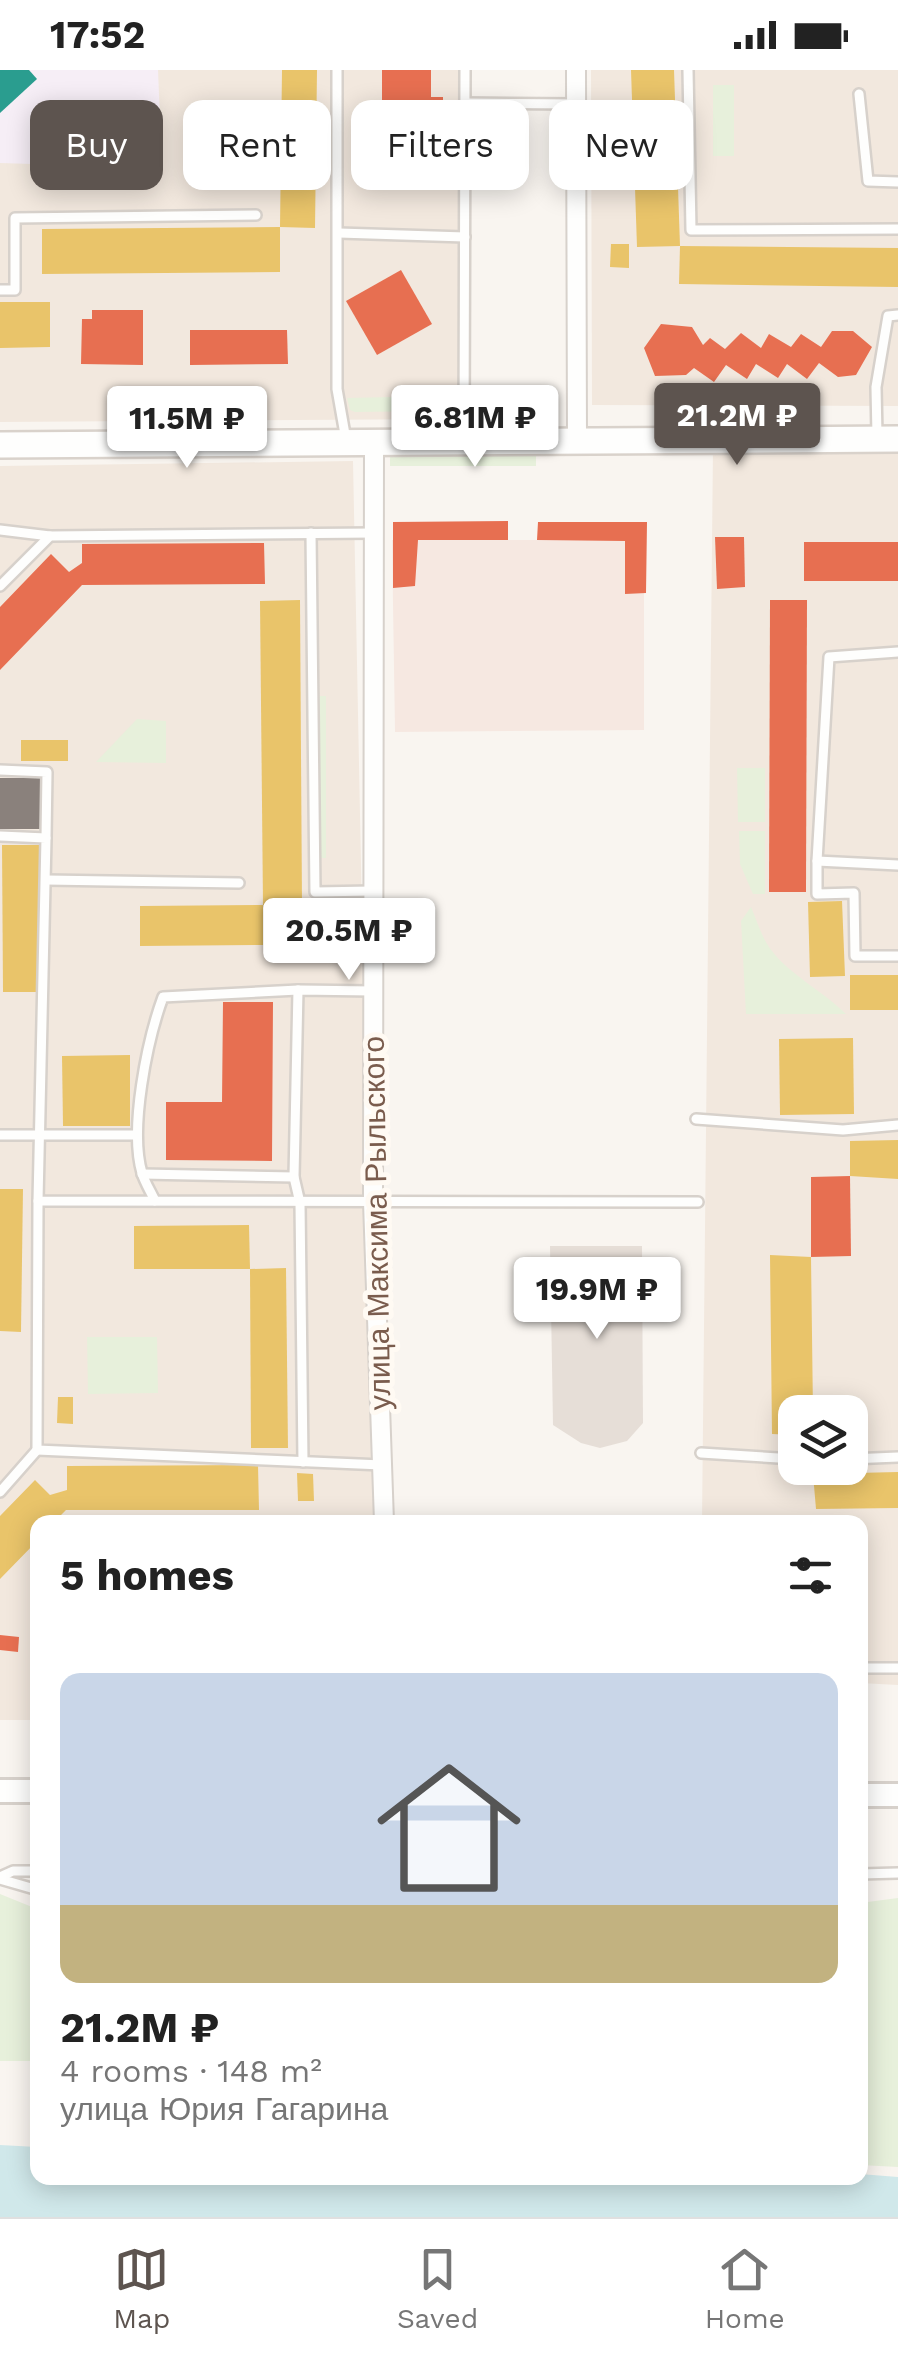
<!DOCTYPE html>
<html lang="en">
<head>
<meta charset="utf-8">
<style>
  :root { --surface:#fff; --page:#f2f2f2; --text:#222; --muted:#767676; --line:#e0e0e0; --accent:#5d544f }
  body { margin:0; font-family:"Work Sans",sans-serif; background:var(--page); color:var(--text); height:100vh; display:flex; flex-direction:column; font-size:38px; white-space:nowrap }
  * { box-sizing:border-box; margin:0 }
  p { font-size:32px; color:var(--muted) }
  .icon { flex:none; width:55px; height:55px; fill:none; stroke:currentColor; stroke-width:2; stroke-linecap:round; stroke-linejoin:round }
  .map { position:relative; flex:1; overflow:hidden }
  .drawer { position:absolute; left:30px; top:1445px; width:838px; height:670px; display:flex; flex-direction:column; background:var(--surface); border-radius:20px; box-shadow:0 5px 25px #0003 }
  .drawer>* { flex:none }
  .hud { position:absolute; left:30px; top:30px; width:840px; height:90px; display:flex; gap:20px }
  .buttons { position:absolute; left:778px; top:1325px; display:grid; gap:20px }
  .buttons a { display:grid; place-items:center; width:90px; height:90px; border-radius:20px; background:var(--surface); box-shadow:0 5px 25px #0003; font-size:50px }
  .price { position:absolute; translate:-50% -85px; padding:0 22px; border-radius:10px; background:#fff; color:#222; font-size:32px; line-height:65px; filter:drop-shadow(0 2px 5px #0008) }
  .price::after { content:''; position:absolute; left:50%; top:60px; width:30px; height:22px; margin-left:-15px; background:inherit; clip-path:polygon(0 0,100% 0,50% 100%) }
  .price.selected { background:var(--accent); color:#fff }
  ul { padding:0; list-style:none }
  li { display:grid; align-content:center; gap:20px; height:530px; padding:0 30px }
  li span { display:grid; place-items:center; height:310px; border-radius:20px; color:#555 }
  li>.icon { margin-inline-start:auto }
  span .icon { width:180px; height:180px; fill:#fffc; stroke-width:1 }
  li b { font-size:42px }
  h2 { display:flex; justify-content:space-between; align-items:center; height:120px; padding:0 30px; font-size:42px }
  .chip { padding:0 35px; border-radius:20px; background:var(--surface); box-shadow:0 5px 25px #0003; font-size:35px; line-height:90px }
  .chip.selected { background:var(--accent); color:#fff }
  .status { display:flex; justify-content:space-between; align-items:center; height:70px; padding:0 50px; background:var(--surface); direction:ltr }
  .status svg { height:28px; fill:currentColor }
  .tabs { display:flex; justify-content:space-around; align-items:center; height:140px; border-top:2px solid var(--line); background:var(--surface); font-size:28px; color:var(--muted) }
  .tabs a { display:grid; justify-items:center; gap:5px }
  .tabs .selected { color:var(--accent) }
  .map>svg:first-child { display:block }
  .residential { fill:#f2e8de; fill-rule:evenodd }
  .commercial { fill:#f6e8e1 }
  .education { fill:#f6eef6 }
  .green { fill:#e7f0db }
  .water { fill:#d0e8ea }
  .homes { fill:#e9c46a }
  .shops { fill:#e76f51 }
  .schools { fill:#2a9d8f }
  .industry { fill:#8a817c }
  .building { fill:#e6ded7 }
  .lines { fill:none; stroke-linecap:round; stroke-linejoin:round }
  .service-casing { stroke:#d7d1cb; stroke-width:14 }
  .minor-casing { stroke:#d7d1cb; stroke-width:22 }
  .tertiary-casing { stroke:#d7d1cb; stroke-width:28 }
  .secondary-casing { stroke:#d9d2cb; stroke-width:30 }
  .service { stroke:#fefefd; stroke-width:9 }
  .minor { stroke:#fefefd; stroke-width:18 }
  .tertiary { stroke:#fefefd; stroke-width:22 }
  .secondary { stroke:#fefefd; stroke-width:25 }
  .labels { text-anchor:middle; stroke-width:10; stroke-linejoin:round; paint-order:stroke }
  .street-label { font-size:30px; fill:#7a5c4d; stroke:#fffaf3 }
</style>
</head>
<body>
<div class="status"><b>17:52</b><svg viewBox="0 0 49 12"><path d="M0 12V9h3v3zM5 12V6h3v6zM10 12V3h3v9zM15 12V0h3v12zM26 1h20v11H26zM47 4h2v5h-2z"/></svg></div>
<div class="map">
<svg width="898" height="2147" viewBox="0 0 898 2147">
  <rect width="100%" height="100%" fill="#f9f5f0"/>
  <g class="residential">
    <path d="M 0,0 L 460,0 L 460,349 L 0,352 Z"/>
    <path d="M 591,0 L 898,0 L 898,336 L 592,335 Z"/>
    <path d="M 713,377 L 898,380 L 898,1615 L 860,1613 L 860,1452 L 702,1452 ZM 795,1342 L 850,1342 L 850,1398 L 795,1398 Z"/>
    <path d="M 353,391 L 374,1452 L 38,1452 L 37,1650 L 0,1650 L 0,396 Z"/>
  </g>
  <path class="commercial" d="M 392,470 L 644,470 L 644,660 L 395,662 Z"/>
  <path class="education" d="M 0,0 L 158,0 L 162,98 L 0,93 Z"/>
  <g class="green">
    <rect x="713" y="15" width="21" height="71"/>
    <path d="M 437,326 L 437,333 L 431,341 L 355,342 L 350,340 L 347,328 Z"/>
    <rect x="390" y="386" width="146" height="10"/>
    <path d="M 319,626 L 326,626 L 326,788 L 320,788 Z"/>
    <path d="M 137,649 L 166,651 L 166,693 L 96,692 Z"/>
    <path d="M 737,698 L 765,698 L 765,752 L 738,752 Z"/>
    <path d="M 739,761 L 765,761 L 765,824 L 753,824 L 740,794 Z"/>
    <path d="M 751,837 C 757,851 762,869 772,881 C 789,904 824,922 846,944 L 746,944 L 741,851 Z"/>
    <path d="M 87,1267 L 157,1267 L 158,1323 L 88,1324 Z"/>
    <path d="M 0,1824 L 37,1839 L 37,1991 L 0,1991 Z"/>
    <path d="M 898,1828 L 898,2097 L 860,2095 L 860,1833 Z"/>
  </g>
  <path class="water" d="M 0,2075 L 37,2077 L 38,2108 L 860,2108 L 860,2104 L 898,2107 L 898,2147 L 0,2147 Z"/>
  <g class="homes">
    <path d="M 282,0 L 317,0 L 315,158 L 280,157 L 280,202 L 42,204 L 42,159 L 280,157 Z"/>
    <path d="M 631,0 L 674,0 L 680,176 L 637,177 Z"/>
    <path d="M 206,75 L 232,75 L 232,92 L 206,93 Z"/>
    <path d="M 611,174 L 629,174 L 629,198 L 610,197 Z"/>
    <path d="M 680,176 L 898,178 L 898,217 L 679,214 Z"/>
    <path d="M 0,232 L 50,232 L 50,277 L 0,278 Z"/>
    <path d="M 300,530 L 302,835 L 263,835 L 260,531 Z"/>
    <rect x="21" y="670" width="47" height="21"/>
    <path d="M 2,775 L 39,775 L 40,922 L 3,922 Z"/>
    <path d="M 842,831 L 845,906 L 810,907 L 808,832 Z"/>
    <path d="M 263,835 L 263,875 L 140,876 L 140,836 Z"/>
    <rect x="850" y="905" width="48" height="35"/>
    <path d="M 853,968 L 854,1044 L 780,1045 L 779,969 Z"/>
    <path d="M 130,985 L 130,1056 L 63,1056 L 62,986 Z"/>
    <path d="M 898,1070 L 898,1109 L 850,1106 L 850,1071 Z"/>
    <path d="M 0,1119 L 23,1119 L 21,1262 L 0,1261 Z"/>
    <path d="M 249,1155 L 250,1199 L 134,1199 L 134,1156 Z"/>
    <path d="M 770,1185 L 811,1187 L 813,1342 L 795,1342 L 795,1365 L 772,1364 Z"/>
    <path d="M 286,1198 L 288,1378 L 251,1378 L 250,1199 Z"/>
    <path d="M 58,1327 L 73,1327 L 73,1354 L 57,1353 Z"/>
    <path d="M 258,1395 L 259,1440 L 66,1440 L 54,1452 L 38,1452 L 38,1470 L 0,1509 L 0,1446 L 35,1410 L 50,1425 L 67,1420 L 67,1396 Z"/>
    <path d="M 898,1402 L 898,1438 L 816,1439 L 813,1404 Z"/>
    <path d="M 297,1403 L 313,1404 L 314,1431 L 298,1431 Z"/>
  </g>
  <g class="shops">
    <path d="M 382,0 L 431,0 L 431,27 L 443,27 L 443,53 L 434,53 L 434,92 L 443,92 L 443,109 L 382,109 Z"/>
    <path d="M 401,200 L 432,254 L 377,285 L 346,231 Z"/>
    <path d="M 92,240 L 143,240 L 143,295 L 81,294 L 82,249 L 92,249 Z"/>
    <path d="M 661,254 L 692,257 L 703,275 L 710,268 L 725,279 L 741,263 L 761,278 L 769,264 L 791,277 L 801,264 L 821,277 L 832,261 L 853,261 L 872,277 L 856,305 L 838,307 L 819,293 L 807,309 L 787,294 L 778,308 L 756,294 L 747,309 L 726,295 L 714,312 L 694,298 L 686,305 L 655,306 L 644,278 Z"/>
    <path d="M 190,260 L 287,260 L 288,294 L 190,295 Z"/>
    <path d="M 508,451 L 508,470 L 418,470 L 415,516 L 393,518 L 393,452 Z"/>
    <path d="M 538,452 L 647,452 L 646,523 L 625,524 L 625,471 L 537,470 Z"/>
    <path d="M 715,467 L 744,467 L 745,517 L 717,519 Z"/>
    <rect x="804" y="472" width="94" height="39"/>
    <path d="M 264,473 L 265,514 L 82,515 L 0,600 L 0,537 L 51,484 L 69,502 L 82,493 L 82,474 Z"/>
    <path d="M 770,530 L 807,530 L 806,822 L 769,822 Z"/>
    <path d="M 223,932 L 273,932 L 272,1091 L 166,1090 L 166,1032 L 222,1032 Z"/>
    <path d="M 850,1106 L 851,1186 L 811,1187 L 811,1107 Z"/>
    <path d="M 0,1565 L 19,1567 L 18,1582 L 0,1580 Z"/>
  </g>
  <g class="schools">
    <path d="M 0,0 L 29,0 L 37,9 L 0,43 Z"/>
    <path d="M 131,32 L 142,45 L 128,59 L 116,46 Z"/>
    <path d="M 113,49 L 124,62 L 110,75 L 98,63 Z"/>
  </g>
  <rect class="industry" x="0" y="708" width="45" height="51"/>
  <path class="building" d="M 550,1176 L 642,1176 L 643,1353 L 627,1371 L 600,1378 L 581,1373 L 553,1355 Z"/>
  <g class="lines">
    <g class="service-casing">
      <g id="service">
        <path d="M 337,0 L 337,319 L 346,370"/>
        <path d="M 688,0 L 691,160 L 898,159"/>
        <path d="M 859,24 L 868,111 L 898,112"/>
        <path d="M 465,33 L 576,34"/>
        <path d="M 339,163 L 465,167"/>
        <path d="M 0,220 L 15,220 L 15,148 L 256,145"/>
        <path d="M 877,366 L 876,317 L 888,246 L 898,245"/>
        <path d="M 464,369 L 465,0"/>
        <path d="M 0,460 L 50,466"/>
        <path d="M 311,463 L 315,822 L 372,821"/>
        <path d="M 0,516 L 50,466 L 375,463"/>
        <path d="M 898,582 L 829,587 L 817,791 L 817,824 L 854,823 L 855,886 L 898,886"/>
        <path d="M 0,700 L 47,702 L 46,768"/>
        <path d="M 0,766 L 46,768 L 38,1131 L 698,1132"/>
        <path d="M 817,791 L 898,795"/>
        <path d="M 46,810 L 239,813"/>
        <path d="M 298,920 L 294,1107 L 300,1133 L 303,1392"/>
        <path d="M 696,1049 L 843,1060 L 898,1055"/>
        <path d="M 0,1065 L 137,1065"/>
        <path d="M 142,1104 L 294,1107"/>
        <path d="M 38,1131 L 37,1380 L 382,1395"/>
        <path d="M 155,1131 C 151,1122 145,1113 142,1103 C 129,1059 147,971 163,927 L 298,920 L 373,921"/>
        <path d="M 701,1383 L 795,1389"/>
        <path d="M 850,1389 L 898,1387"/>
        <path d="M 0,1422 L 37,1380"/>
        <path d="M 860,1598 L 898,1598"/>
        <path d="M 860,1804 L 898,1803"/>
        <path d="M 0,1807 L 13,1801 L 38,1801"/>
        <path d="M 0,1809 L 38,1820"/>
      </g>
    </g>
    <g class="minor-casing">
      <g id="minor">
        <path d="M 576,0 L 577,372"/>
        <path d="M 374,373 L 373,1132 L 384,1452"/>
      </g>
    </g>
    <g class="tertiary-casing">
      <g id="tertiary">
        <path d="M 0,1721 L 38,1721"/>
        <path d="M 860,1725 L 898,1725"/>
      </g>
    </g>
    <g class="secondary-casing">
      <path id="secondary" d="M 0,375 L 898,369"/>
    </g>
    <use href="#service" class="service"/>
    <use href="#minor" class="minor"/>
    <use href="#tertiary" class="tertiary"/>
    <use href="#secondary" class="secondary"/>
  </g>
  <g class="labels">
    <g class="street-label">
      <text transform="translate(377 1153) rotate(-91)" y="10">улица Максима Рыльского</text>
    </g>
  </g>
</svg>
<div class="buttons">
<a><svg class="icon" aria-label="layers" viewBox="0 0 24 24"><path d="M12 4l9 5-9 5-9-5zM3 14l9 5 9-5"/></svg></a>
</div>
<b class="price selected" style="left:737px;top:398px">21.2M ₽</b>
<b class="price" style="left:475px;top:400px">6.81M ₽</b>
<b class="price" style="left:187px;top:401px">11.5M ₽</b>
<b class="price" style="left:349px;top:913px">20.5M ₽</b>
<b class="price" style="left:597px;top:1272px">19.9M ₽</b>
<div class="hud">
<a class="chip selected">Buy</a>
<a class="chip">Rent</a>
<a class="chip">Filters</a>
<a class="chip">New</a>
</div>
<section class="drawer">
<h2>5 homes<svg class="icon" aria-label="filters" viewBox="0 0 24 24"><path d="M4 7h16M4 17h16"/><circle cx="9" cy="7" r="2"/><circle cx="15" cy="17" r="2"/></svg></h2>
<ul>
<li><span style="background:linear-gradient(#c9d6e8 75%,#c2b280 0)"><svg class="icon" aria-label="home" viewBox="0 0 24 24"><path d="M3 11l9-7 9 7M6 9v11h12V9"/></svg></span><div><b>21.2M ₽</b><p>4 rooms · 148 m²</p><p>улица Юрия Гагарина</p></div></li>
</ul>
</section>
</div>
<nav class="tabs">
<a class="selected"><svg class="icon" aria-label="map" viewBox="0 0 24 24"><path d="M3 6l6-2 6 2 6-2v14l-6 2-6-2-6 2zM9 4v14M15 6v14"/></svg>Map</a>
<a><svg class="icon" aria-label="saved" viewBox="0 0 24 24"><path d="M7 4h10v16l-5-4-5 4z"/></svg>Saved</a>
<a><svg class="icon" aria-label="home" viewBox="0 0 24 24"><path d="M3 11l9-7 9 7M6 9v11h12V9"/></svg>Home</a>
</nav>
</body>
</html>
